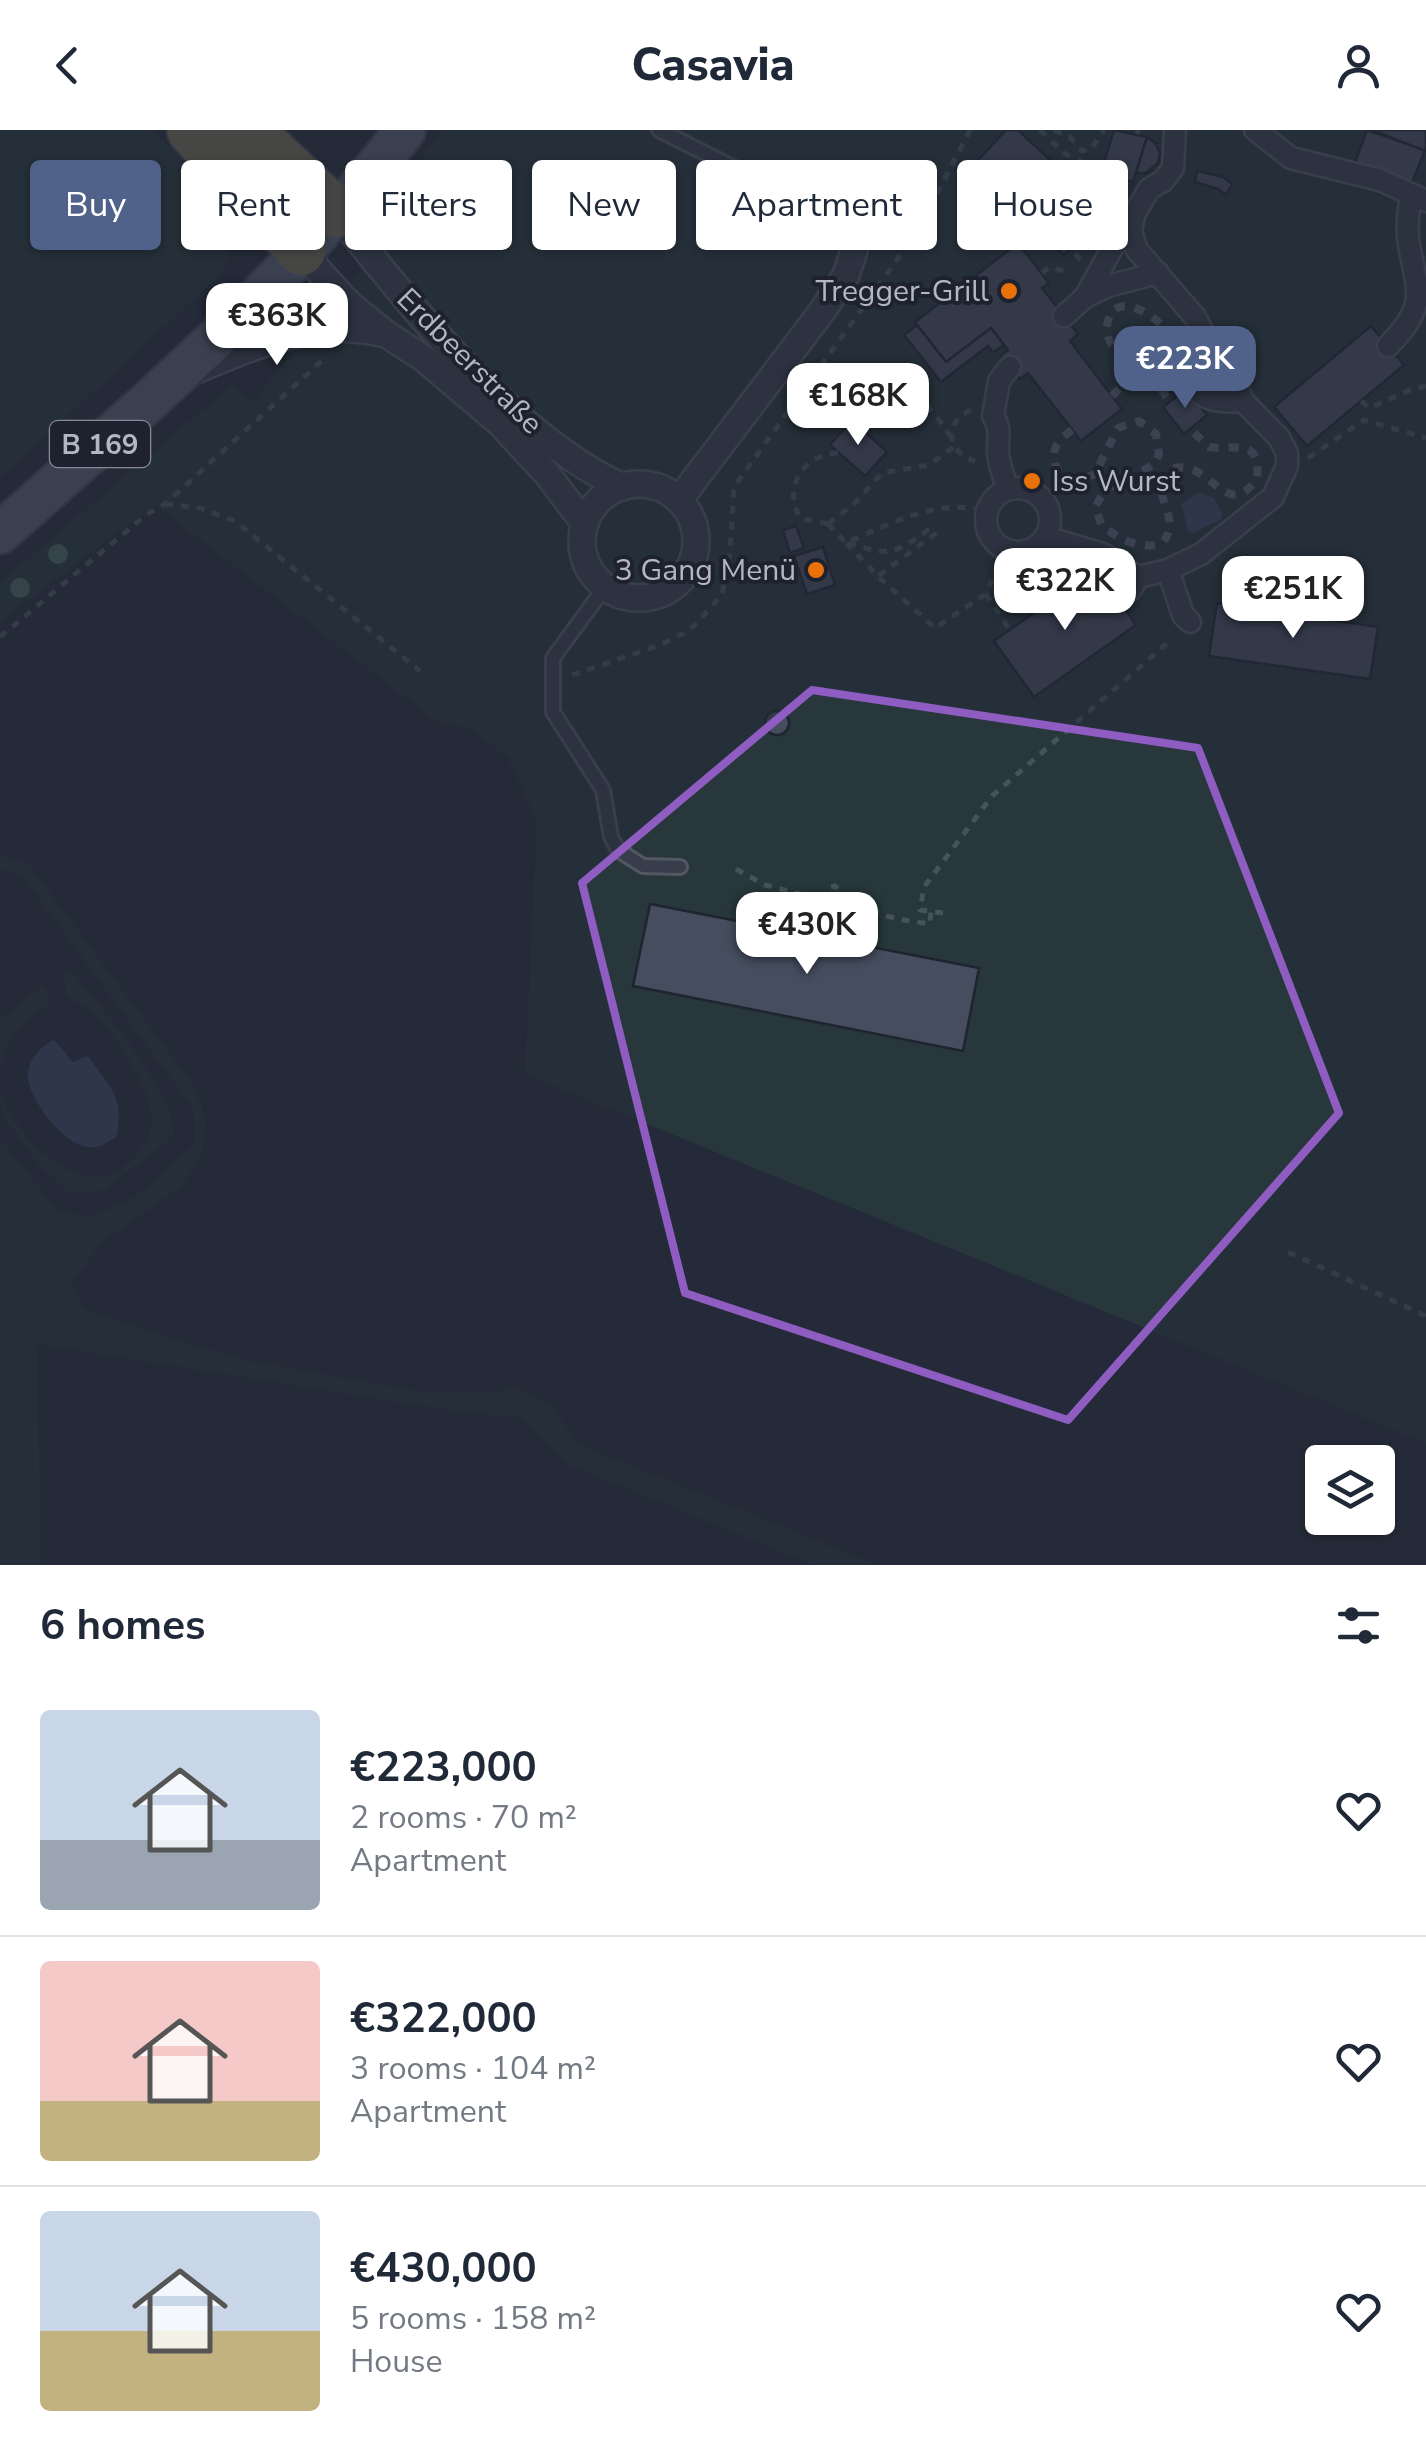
<!DOCTYPE html>
<html lang="en">
<head>
<meta charset="utf-8">
<style>
  :root { --surface:#fff; --page:#f6f6f7; --text:#1f2937; --muted:#747a83; --line:#e0e1e3; --accent:#50628a }
  body { margin:0; font-family:"Nunito Sans",sans-serif; background:var(--page); color:var(--text); height:100vh; display:flex; flex-direction:column; font-size:38px; white-space:nowrap }
  * { box-sizing:border-box; margin:0 }
  p { font-size:32px; color:var(--muted) }
  .icon { flex:none; width:55px; height:55px; fill:none; stroke:currentColor; stroke-width:2; stroke-linecap:round; stroke-linejoin:round }
  .map { position:relative; height:1435px; overflow:hidden }
  .details { display:flex; flex-direction:column; background:var(--surface); flex:1 }
  .details>* { flex:none }
  .banner { position:absolute; left:30px; top:30px; width:1368px; height:90px; display:flex; gap:20px }
  .buttons { position:absolute; left:1305px; top:1315px; display:grid; gap:20px }
  .buttons a { display:grid; place-items:center; width:90px; height:90px; border-radius:10px; background:var(--surface); box-shadow:0 2px 8px #0004; font-size:50px }
  .price { position:absolute; translate:-50% -85px; padding:0 22px; border-radius:20px; background:#fff; color:#222; font-size:32px; line-height:65px; filter:drop-shadow(0 2px 5px #0008) }
  .price::after { content:''; position:absolute; left:50%; top:60px; width:30px; height:22px; margin-left:-15px; background:inherit; clip-path:polygon(0 0,100% 0,50% 100%) }
  .price.current { background:var(--accent); color:#fff }
  ul { padding:0; list-style:none }
  li { display:flex; align-items:center; gap:30px; height:250px; padding:0 40px }
  li+li { border-top:2px solid var(--line) }
  li span { display:grid; place-items:center; flex:none; width:280px; height:200px; border-radius:10px; color:#555 }
  li>.icon { margin-inline-start:auto }
  span .icon { width:120px; height:120px; fill:#fffc; stroke-width:1 }
  li b { font-size:42px }
  h2 { display:flex; justify-content:space-between; align-items:center; height:120px; padding:0 40px; font-size:42px }
  .chip { padding:0 35px; border-radius:10px; background:var(--surface); box-shadow:0 2px 8px #0004; font-size:35px; line-height:90px }
  .chip.current { background:var(--accent); color:#fff }
  header { display:flex; justify-content:space-between; align-items:center; height:130px; padding:0 40px; background:var(--surface); font-size:45px; font-weight:800 }
  .map>svg:first-child { display:block }
  .green { fill:#27373b }
  .water { fill:#3a4661 }
  .building { fill:#454d5e; stroke:#1f2430; stroke-width:2.5 }
  .lines { fill:none; stroke-linecap:round; stroke-linejoin:round }
  .service-casing { stroke:#535764; stroke-width:18 }
  .pedestrian-casing { stroke:#535764; stroke-width:25 }
  .minor-casing { stroke:#535764; stroke-width:30 }
  .primary-casing { stroke:#414652; stroke-width:45 }
  .motorway-casing { stroke:#404451; stroke-width:52 }
  .path { stroke:#455459; stroke-width:5; stroke-dasharray:8 8; stroke-linecap:butt }
  .service { stroke:#373d4a; stroke-width:12 }
  .pedestrian { stroke:#373d4a; stroke-width:20 }
  .minor { stroke:#373d4a; stroke-width:25 }
  .primary { stroke:#555b6a; stroke-width:40 }
  .motorway { stroke:#6f6855; stroke-width:48 }
  .rail { stroke:#5a6070; stroke-width:8; stroke-dasharray:10 10; stroke-linecap:butt }
  .tree { fill:#4b655d }
  .marked { fill:none; stroke:#8f5dc1; stroke-width:8; stroke-linejoin:round }
  .food-dot { fill:#e8710a; stroke:#1d222e; stroke-width:4 }
  .labels { text-anchor:middle; stroke-width:8; stroke-linejoin:round; paint-order:stroke }
  .shield { fill:#1d222e; stroke:#868a98; stroke-width:2.5 }
  .shield-label { font-size:28px; font-weight:bold; fill:#b3b7c5 }
  .poi-label { font-size:30px; fill:#b3b7c5; stroke:#1d222e; text-anchor:end }
  .street-label { font-size:30px; fill:#b3b7c5; stroke:#1d222e }
</style>
</head>
<body>
<header><svg class="icon" aria-label="back" viewBox="0 0 24 24"><path d="M15 5l-7 7 7 7"/></svg>Casavia<svg class="icon" aria-label="person" viewBox="0 0 24 24"><circle cx="12" cy="8" r="4"/><path d="M4 21q1-7 8-7t8 7"/></svg></header>
<div class="map">
<svg width="1426" height="1435" viewBox="0 0 1426 1435">
  <rect width="100%" height="100%" fill="#242a39"/>
  <g class="green">
    <path d="M 0,0 L 152,0 C 192,42 245,78 224,142 L 0,347 Z"/>
    <path d="M 443,0 L 1426,0 L 1426,1313 L 525,944 L 537,690 L 507,626 L 471,600 L 434,589 L 155,375 L 0,491 L 0,453 L 231,256 L 252,273 L 324,184 L 435,59 L 413,40 Z"/>
    <path d="M 0,725 L 29,735 L 192,953 L 206,989 L 202,1022 L 183,1055 L 105,1110 L 71,1151 L 84,1178 L 167,1208 L 254,1232 L 423,1262 L 477,1263 L 517,1259 L 552,1275 L 577,1314 L 877,1435 L 814,1435 L 569,1335 L 520,1287 L 469,1283 L 37,1214 L 41,1435 L 0,1435 L 0,1009 L 56,1079 L 90,1088 L 135,1067 L 194,1015 L 195,994 L 191,976 L 21,744 L 0,740 Z"/>
    <path d="M 72,842 C 100,875 174,963 174,1004 L 156,1021 L 101,1061 L 69,1062 L 40,1036 L 1,983 L 0,889 L 42,857 L 51,873 C 31,885 12,898 4,922 C 1,932 0,958 3,968 C 16,1002 61,1049 100,1047 C 115,1046 128,1034 138,1023 C 159,1002 152,976 141,952 C 125,919 102,882 67,867 L 64,846 Z"/>
  </g>
  <g class="water">
    <path d="M 1199,362 L 1214,368 L 1223,385 L 1220,390 L 1193,403 L 1188,400 L 1181,374 Z"/>
    <path d="M 54,910 L 73,932 L 88,926 C 109,956 126,969 116,1007 C 106,1013 99,1019 87,1017 C 63,1014 29,969 28,947 C 27,930 41,916 54,910 Z"/>
  </g>
  <g class="building">
    <path d="M 1006,0 L 1018,0 L 1105,81 L 1064,125 L 971,38 Z"/>
    <path d="M 1114,0 L 1147,7 L 1133,52 L 1101,43 Z"/>
    <path d="M 1367,0 L 1425,20 L 1411,55 L 1355,32 Z"/>
    <path d="M 1373,0 L 1426,0 L 1426,21 L 1397,10 Z"/>
    <path d="M 1147,7 L 1155,13 L 1160,23 L 1158,33 L 1146,43 L 1136,43 Z"/>
    <path d="M 1197,41 L 1223,47 L 1232,54 L 1226,65 L 1218,59 L 1195,52 Z"/>
    <path d="M 1018,113 L 1049,153 L 1042,158 L 1078,204 L 1070,211 L 1122,279 L 1081,311 L 1028,243 L 1020,249 L 1001,225 L 1008,220 L 991,198 L 946,232 L 915,192 Z"/>
    <path d="M 917,195 L 946,232 L 991,198 L 1004,215 L 993,222 L 988,216 L 941,252 L 904,205 Z"/>
    <path d="M 1371,196 L 1404,235 L 1307,316 L 1274,277 Z"/>
    <path d="M 1186,259 L 1207,285 L 1184,304 L 1163,277 Z"/>
    <path d="M 852,290 L 887,322 L 865,346 L 830,315 Z"/>
    <path d="M 796,396 L 804,418 L 790,423 L 783,400 Z"/>
    <path d="M 823,417 L 835,455 L 807,464 L 794,426 Z"/>
    <path d="M 1097,438 L 1136,495 L 1034,567 L 994,511 Z"/>
    <path d="M 1217,473 L 1378,497 L 1370,549 L 1209,526 Z"/>
    <circle cx="777" cy="593" r="12"/>
    <path d="M 650,774 L 979,838 L 963,921 L 633,856 Z"/>
  </g>
  <g class="lines">
    <g class="service-casing">
      <g id="service">
        <path d="M 659,0 L 830,86 L 847,102 L 854,121"/>
        <path d="M 605,457 L 553,528 L 553,582 L 603,660 L 611,707 L 618,720 L 643,736 L 680,737"/>
      </g>
    </g>
    <g class="pedestrian-casing">
      <g id="pedestrian">
        <path d="M 1255,0 L 1291,28 L 1380,50 L 1426,71"/>
        <path d="M 1085,167 L 1108,156 L 1158,143"/>
        <path d="M 1064,186 L 1085,167 L 1114,115 L 1131,102"/>
        <path d="M 1206,208 C 1189,252 1186,275 1243,271"/>
        <path d="M 1388,216 C 1426,177 1419,165 1409,115 C 1406,99 1408,82 1411,66"/>
        <circle cx="1018" cy="390" r="32"/>
        <path d="M 1008,359 C 1004,347 997,331 998,318 C 998,304 1001,299 993,286 L 999,251 L 1010,237"/>
        <path d="M 1046,407 L 1103,424 L 1138,447 L 1168,440 L 1201,424 L 1273,367 L 1287,336 L 1287,323 L 1279,308 L 1243,271 L 1230,239 L 1206,208 L 1195,187 L 1137,120 L 1131,102 L 1134,85 L 1149,59 L 1163,51 L 1173,38 L 1175,0"/>
        <path d="M 1168,440 L 1183,485 L 1190,492"/>
        <path d="M 1118,469 L 1131,459 L 1138,447"/>
      </g>
    </g>
    <g class="minor-casing">
      <g id="minor">
        <path d="M 337,83 C 407,173 517,310 623,357"/>
        <path d="M 301,121 L 349,174 L 386,204 L 423,228 L 500,293 L 547,344 L 585,394"/>
        <path d="M 194,241 C 254,216 315,188 381,203"/>
        <circle cx="639" cy="411" r="57"/>
        <path d="M 679,370 L 823,180 L 846,145 L 854,121"/>
      </g>
    </g>
    <g class="primary-casing">
      <path id="primary" d="M 0,403 C 142,278 290,152 405,0"/>
    </g>
    <g class="motorway-casing">
      <g id="motorway">
        <path d="M 191,0 L 301,121"/>
        <path d="M 244,0 L 268,18 L 337,83"/>
      </g>
    </g>
    <g class="path">
      <path d="M 1040,0 L 1065,24 L 1102,40"/>
      <path d="M 1054,0 L 1070,7 L 1082,21 L 1092,18 L 1104,0"/>
      <path d="M 1137,4 L 1138,0"/>
      <path d="M 1080,130 L 1073,120 L 1092,101"/>
      <path d="M 1042,143 L 1049,137 L 1071,143"/>
      <path d="M 1361,271 L 1370,278 L 1412,259 L 1426,256"/>
      <path d="M 971,280 C 943,292 946,322 975,331"/>
      <path d="M 859,297 C 861,285 861,269 868,258 C 891,223 938,287 950,306"/>
      <path d="M 1308,328 L 1364,290 L 1426,308"/>
      <path d="M 165,374 L 200,378 L 235,391 L 420,541"/>
      <path d="M 828,394 L 846,413 C 892,393 936,368 987,381"/>
      <path d="M 828,394 L 855,373 L 882,343 L 929,335 L 953,317"/>
      <path d="M 828,394 L 800,388 C 782,357 804,324 838,323"/>
      <path d="M 846,413 L 882,450 L 935,498 L 986,464 L 1005,420"/>
      <path d="M 848,413 C 888,426 894,425 928,400 L 936,401 L 935,404 L 878,446"/>
      <path d="M 986,464 L 1010,500"/>
      <path d="M 0,507 L 147,384 L 165,374 L 327,226"/>
      <path d="M 572,545 L 660,515 L 690,500 L 722,465 L 730,423 L 734,357 L 919,99 L 970,0"/>
      <path d="M 736,739 L 765,755 L 820,769 L 824,778 L 816,819"/>
      <path d="M 943,783 L 920,780 L 924,757 L 992,666 L 1173,508"/>
      <path d="M 821,797 L 854,803 L 861,801 L 831,762 L 830,757 L 835,756 C 867,785 889,788 930,794 L 931,781"/>
      <path d="M 1288,1122 L 1426,1186"/>
    </g>
    <use href="#service" class="service"/>
    <use href="#pedestrian" class="pedestrian"/>
    <use href="#minor" class="minor"/>
    <use href="#primary" class="primary"/>
    <use href="#motorway" class="motorway"/>
    <g class="rail">
      <path d="M 1112,266 L 1123,255 L 1127,240 C 1123,224 1104,213 1107,196 C 1112,156 1158,186 1169,204 C 1172,224 1161,238 1160,257 L 1169,272"/>
      <path d="M 1072,300 C 1054,313 1048,324 1060,344 L 1077,351 L 1095,344 L 1118,298 L 1139,291 L 1156,304 L 1159,324 L 1155,334 L 1105,360 L 1095,377 L 1102,396 C 1120,409 1141,421 1162,413 C 1186,387 1143,361 1171,339 C 1211,326 1224,394 1257,349 C 1262,306 1234,321 1209,317 L 1190,299"/>
    </g>
  </g>
  <g class="tree">
    <circle cx="58" cy="424" r="10"/>
    <circle cx="20" cy="458" r="10"/>
  </g>
  <path d="M0 0H1426V1435H0ZM 812,560 L 1198,618 L 1339,983 L 1068,1290 L 685,1163 L 582,753 Z" fill="#242a39" fill-opacity=".55" fill-rule="evenodd"/>
  <path class="marked" d="M 812,560 L 1198,618 L 1339,983 L 1068,1290 L 685,1163 L 582,753 Z"/>
  <g class="food-dot">
    <circle cx="1009" cy="161" r="10"/>
    <circle cx="1032" cy="351" r="10"/>
    <circle cx="816" cy="440" r="10"/>
  </g>
  <g class="labels">
    <rect class="shield" x="50" y="291" width="100" height="46" rx="8"/>
    <g class="shield-label">
      <text x="100" y="324">B 169</text>
    </g>
    <g class="poi-label">
      <text x="989" y="171">Tregger-Grill</text>
      <text x="1052" y="361" text-anchor="start">Iss Wurst</text>
      <text x="796" y="450">3 Gang Menü</text>
    </g>
    <g class="street-label">
      <text transform="translate(470 231) rotate(45)" y="10">Erdbeerstraße</text>
    </g>
  </g>
</svg>
<div class="buttons">
<a><svg class="icon" aria-label="layers" viewBox="0 0 24 24"><path d="M12 4l9 5-9 5-9-5zM3 14l9 5 9-5"/></svg></a>
</div>
<b class="price" style="left:277px;top:238px">€363K</b>
<b class="price current" style="left:1185px;top:281px">€223K</b>
<b class="price" style="left:858px;top:318px">€168K</b>
<b class="price" style="left:1065px;top:503px">€322K</b>
<b class="price" style="left:1293px;top:511px">€251K</b>
<b class="price" style="left:807px;top:847px">€430K</b>
<div class="banner">
<a class="chip current">Buy</a>
<a class="chip">Rent</a>
<a class="chip">Filters</a>
<a class="chip">New</a>
<a class="chip">Apartment</a>
<a class="chip">House</a>
</div>
</div>
<section class="details">
<h2>6 homes<svg class="icon" aria-label="filters" viewBox="0 0 24 24"><path d="M4 7h16M4 17h16"/><circle cx="9" cy="7" r="2"/><circle cx="15" cy="17" r="2"/></svg></h2>
<ul>
<li><span style="background:linear-gradient(#c9d6e8 65%,#9aa5b1 0)"><svg class="icon" aria-label="home" viewBox="0 0 24 24"><path d="M3 11l9-7 9 7M6 9v11h12V9"/></svg></span><div><b>€223,000</b><p>2 rooms · 70 m²</p><p>Apartment</p></div><svg class="icon" aria-label="heart" viewBox="0 0 24 24"><path d="M12 20l-8-8c-3-5 5-10 8-4 3-6 11-1 8 4z"/></svg></li>
<li><span style="background:linear-gradient(#f6c9c9 70%,#c2b280 0)"><svg class="icon" aria-label="home" viewBox="0 0 24 24"><path d="M3 11l9-7 9 7M6 9v11h12V9"/></svg></span><div><b>€322,000</b><p>3 rooms · 104 m²</p><p>Apartment</p></div><svg class="icon" aria-label="heart" viewBox="0 0 24 24"><path d="M12 20l-8-8c-3-5 5-10 8-4 3-6 11-1 8 4z"/></svg></li>
<li><span style="background:linear-gradient(#c9d6e8 60%,#c2b280 0)"><svg class="icon" aria-label="home" viewBox="0 0 24 24"><path d="M3 11l9-7 9 7M6 9v11h12V9"/></svg></span><div><b>€430,000</b><p>5 rooms · 158 m²</p><p>House</p></div><svg class="icon" aria-label="heart" viewBox="0 0 24 24"><path d="M12 20l-8-8c-3-5 5-10 8-4 3-6 11-1 8 4z"/></svg></li>
</ul>
</section>
</body>
</html>
